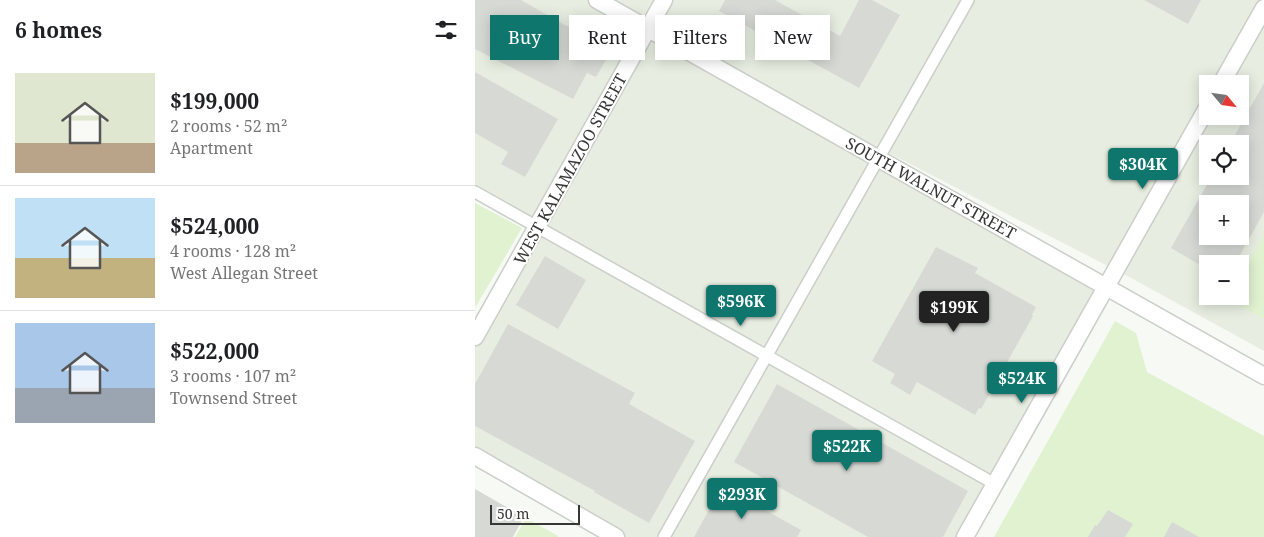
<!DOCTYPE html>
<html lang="en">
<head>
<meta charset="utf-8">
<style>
  :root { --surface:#fff; --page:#f2f2f2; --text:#202124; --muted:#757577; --line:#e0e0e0; --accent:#0f766e }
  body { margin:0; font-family:"Noto Serif",serif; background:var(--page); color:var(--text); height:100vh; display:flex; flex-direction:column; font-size:19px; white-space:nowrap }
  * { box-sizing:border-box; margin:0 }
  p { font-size:16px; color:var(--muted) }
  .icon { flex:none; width:28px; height:28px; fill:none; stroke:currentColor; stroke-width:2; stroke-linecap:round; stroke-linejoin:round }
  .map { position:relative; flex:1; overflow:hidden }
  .details { display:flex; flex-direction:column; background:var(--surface); width:475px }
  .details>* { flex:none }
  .banner { position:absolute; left:15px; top:15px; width:475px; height:45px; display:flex; gap:10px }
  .needle { width:32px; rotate:119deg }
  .fabs { position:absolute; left:724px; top:75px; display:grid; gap:10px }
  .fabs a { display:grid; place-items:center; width:50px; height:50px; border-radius:0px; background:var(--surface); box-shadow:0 2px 12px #0003; font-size:25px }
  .scale { position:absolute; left:15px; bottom:12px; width:90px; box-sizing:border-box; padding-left:5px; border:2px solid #363735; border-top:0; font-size:14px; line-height:18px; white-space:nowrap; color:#363735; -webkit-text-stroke:4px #fff; paint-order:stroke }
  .price { position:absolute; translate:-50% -42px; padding:0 11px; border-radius:5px; background:var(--accent); color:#fff; font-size:16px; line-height:32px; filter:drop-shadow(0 1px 2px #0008) }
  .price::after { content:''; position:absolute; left:50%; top:30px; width:15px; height:11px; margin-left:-8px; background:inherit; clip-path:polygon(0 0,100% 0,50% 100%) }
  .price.on { background:#222; color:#fff }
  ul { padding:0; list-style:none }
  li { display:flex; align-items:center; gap:15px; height:125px; padding:0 15px }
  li+li { border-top:1px solid var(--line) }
  li span { display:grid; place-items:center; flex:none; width:140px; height:100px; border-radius:0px; color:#555 }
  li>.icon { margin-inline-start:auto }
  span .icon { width:60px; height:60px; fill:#fffc; stroke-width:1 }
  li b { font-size:21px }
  h2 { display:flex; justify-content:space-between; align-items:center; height:60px; padding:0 15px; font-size:21px }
  .tag { padding:0 18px; border-radius:0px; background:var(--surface); box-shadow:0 2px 12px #0003; font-size:18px; line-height:45px }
  .tag.on { background:var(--accent); color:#fff }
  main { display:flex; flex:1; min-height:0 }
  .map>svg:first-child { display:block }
  .built { fill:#e7eee1; fill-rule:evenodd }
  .green { fill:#e0f2d0 }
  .building { fill:#d7dad4; fill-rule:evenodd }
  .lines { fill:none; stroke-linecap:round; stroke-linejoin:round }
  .street-casing { stroke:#cbcec9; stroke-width:14 }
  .secondary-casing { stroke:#cbcec9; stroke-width:19 }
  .street { stroke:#fff; stroke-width:11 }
  .secondary { stroke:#fff; stroke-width:16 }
  .labels { text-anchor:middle; stroke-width:4; stroke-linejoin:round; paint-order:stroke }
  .street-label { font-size:16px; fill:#363735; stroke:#fff }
</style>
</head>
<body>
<main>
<section class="details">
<h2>6 homes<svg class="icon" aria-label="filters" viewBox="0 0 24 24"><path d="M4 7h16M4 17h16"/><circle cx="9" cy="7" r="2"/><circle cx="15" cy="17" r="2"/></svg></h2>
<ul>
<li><span style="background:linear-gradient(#dfe7d0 70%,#b9a48a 0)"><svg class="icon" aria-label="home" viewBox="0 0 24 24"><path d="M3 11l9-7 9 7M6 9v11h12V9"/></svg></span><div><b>$199,000</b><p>2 rooms · 52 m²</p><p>Apartment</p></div></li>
<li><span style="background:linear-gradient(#bfe0f5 60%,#c2b280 0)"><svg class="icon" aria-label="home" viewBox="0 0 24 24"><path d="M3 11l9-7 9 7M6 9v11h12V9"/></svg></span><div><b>$524,000</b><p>4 rooms · 128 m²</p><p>West Allegan Street</p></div></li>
<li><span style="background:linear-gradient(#a9c7e8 65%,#9aa5b1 0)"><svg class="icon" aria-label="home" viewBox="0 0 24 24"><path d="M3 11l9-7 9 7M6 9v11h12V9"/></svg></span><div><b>$522,000</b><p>3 rooms · 107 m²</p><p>Townsend Street</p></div></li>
</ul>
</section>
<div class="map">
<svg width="789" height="537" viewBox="0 0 789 537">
  <rect width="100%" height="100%" fill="#f7faf4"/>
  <path class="built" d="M 0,0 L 789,0 L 789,351 L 656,278 L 191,38 L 631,287 L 489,537 L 141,537 L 0,456 L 0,337 L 62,227 L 0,192 ZM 732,84 L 765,84 L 765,116 L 732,116 ZM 732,144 L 765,144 L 765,176 L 732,176 ZM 732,204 L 765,204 L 765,236 L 732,236 ZM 732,264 L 765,264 L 765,296 L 732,296 Z"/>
  <g class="green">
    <path d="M 0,203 L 47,228 L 0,308 Z"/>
    <path d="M 789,235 L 789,319 L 753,298 L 754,296 L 765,296 L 765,277 Z"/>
    <path d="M 640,321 L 661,333 L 672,372 L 789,436 L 789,537 L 519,537 Z"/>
    <path d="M 51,518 L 83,536 L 83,537 L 40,537 Z"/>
  </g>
  <g class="building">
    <path d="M 0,0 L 46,0 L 136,51 L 121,77 L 112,73 L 98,99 L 0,49 Z"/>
    <path d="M 250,0 L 300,0 L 365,36 L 384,0 L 397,0 L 425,15 L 384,88 L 244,11 Z"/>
    <path d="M 669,0 L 726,0 L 713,24 Z"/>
    <path d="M 0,72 L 83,119 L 50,177 L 26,164 L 33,152 L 0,133 Z"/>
    <path d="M 789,83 L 789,212 L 760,264 L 732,264 L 732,269 L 696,248 L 737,176 L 765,176 L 765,144 L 755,144 ZM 732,204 L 765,204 L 765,236 L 732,236 Z"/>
    <path d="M 461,247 L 503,268 L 500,273 L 561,307 L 557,315 L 558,316 L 506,409 L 504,408 L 500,415 L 442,382 L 435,395 L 415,383 L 420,374 L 397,361 Z"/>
    <path d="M 70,256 L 111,280 L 83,329 L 41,305 Z"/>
    <path d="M 33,324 L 160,393 L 154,404 L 220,441 L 174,523 L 119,492 L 120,491 L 0,426 L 0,384 Z"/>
    <path d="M 302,384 L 493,491 L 468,537 L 393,537 L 259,462 Z"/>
    <path d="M 247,486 L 326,530 L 322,537 L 219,537 Z"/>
    <path d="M 0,489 L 49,517 L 38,537 L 0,537 Z"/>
    <path d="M 633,510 L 658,524 L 650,537 L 613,537 L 620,525 L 622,526 Z"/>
    <path d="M 697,522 L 724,537 L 689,537 Z"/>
  </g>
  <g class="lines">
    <g class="street-casing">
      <g id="street">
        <path d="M 0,192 L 520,484"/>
        <path d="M 189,537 L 493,0"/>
      </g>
    </g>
    <g class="secondary-casing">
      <g id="secondary">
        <path d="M 122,0 L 789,376"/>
        <path d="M 746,84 L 789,8"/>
        <path d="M 0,337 L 189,0"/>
        <path d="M 0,456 L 141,537"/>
        <path d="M 490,537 L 732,108"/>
      </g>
    </g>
    <use href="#street" class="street"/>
    <use href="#secondary" class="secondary"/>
  </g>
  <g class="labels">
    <g class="street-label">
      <text transform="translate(95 169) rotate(-61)" y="6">WEST KALAMAZOO STREET</text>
      <text transform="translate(456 188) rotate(29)" y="6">SOUTH WALNUT STREET</text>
    </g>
  </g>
</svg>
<div class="fabs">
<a><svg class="needle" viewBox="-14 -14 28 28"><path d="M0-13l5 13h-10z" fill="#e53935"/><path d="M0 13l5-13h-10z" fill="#757577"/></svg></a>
<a><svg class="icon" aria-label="locate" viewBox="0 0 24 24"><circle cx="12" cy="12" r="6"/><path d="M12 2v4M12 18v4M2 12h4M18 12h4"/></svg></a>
<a>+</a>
<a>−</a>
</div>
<div class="scale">50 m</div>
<b class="price" style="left:668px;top:190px">$304K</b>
<b class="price" style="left:266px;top:327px">$596K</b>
<b class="price on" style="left:479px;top:333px">$199K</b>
<b class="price" style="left:547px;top:404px">$524K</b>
<b class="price" style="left:372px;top:472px">$522K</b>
<b class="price" style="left:267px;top:520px">$293K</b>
<div class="banner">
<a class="tag on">Buy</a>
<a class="tag">Rent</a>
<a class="tag">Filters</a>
<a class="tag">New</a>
</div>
</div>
</main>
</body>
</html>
